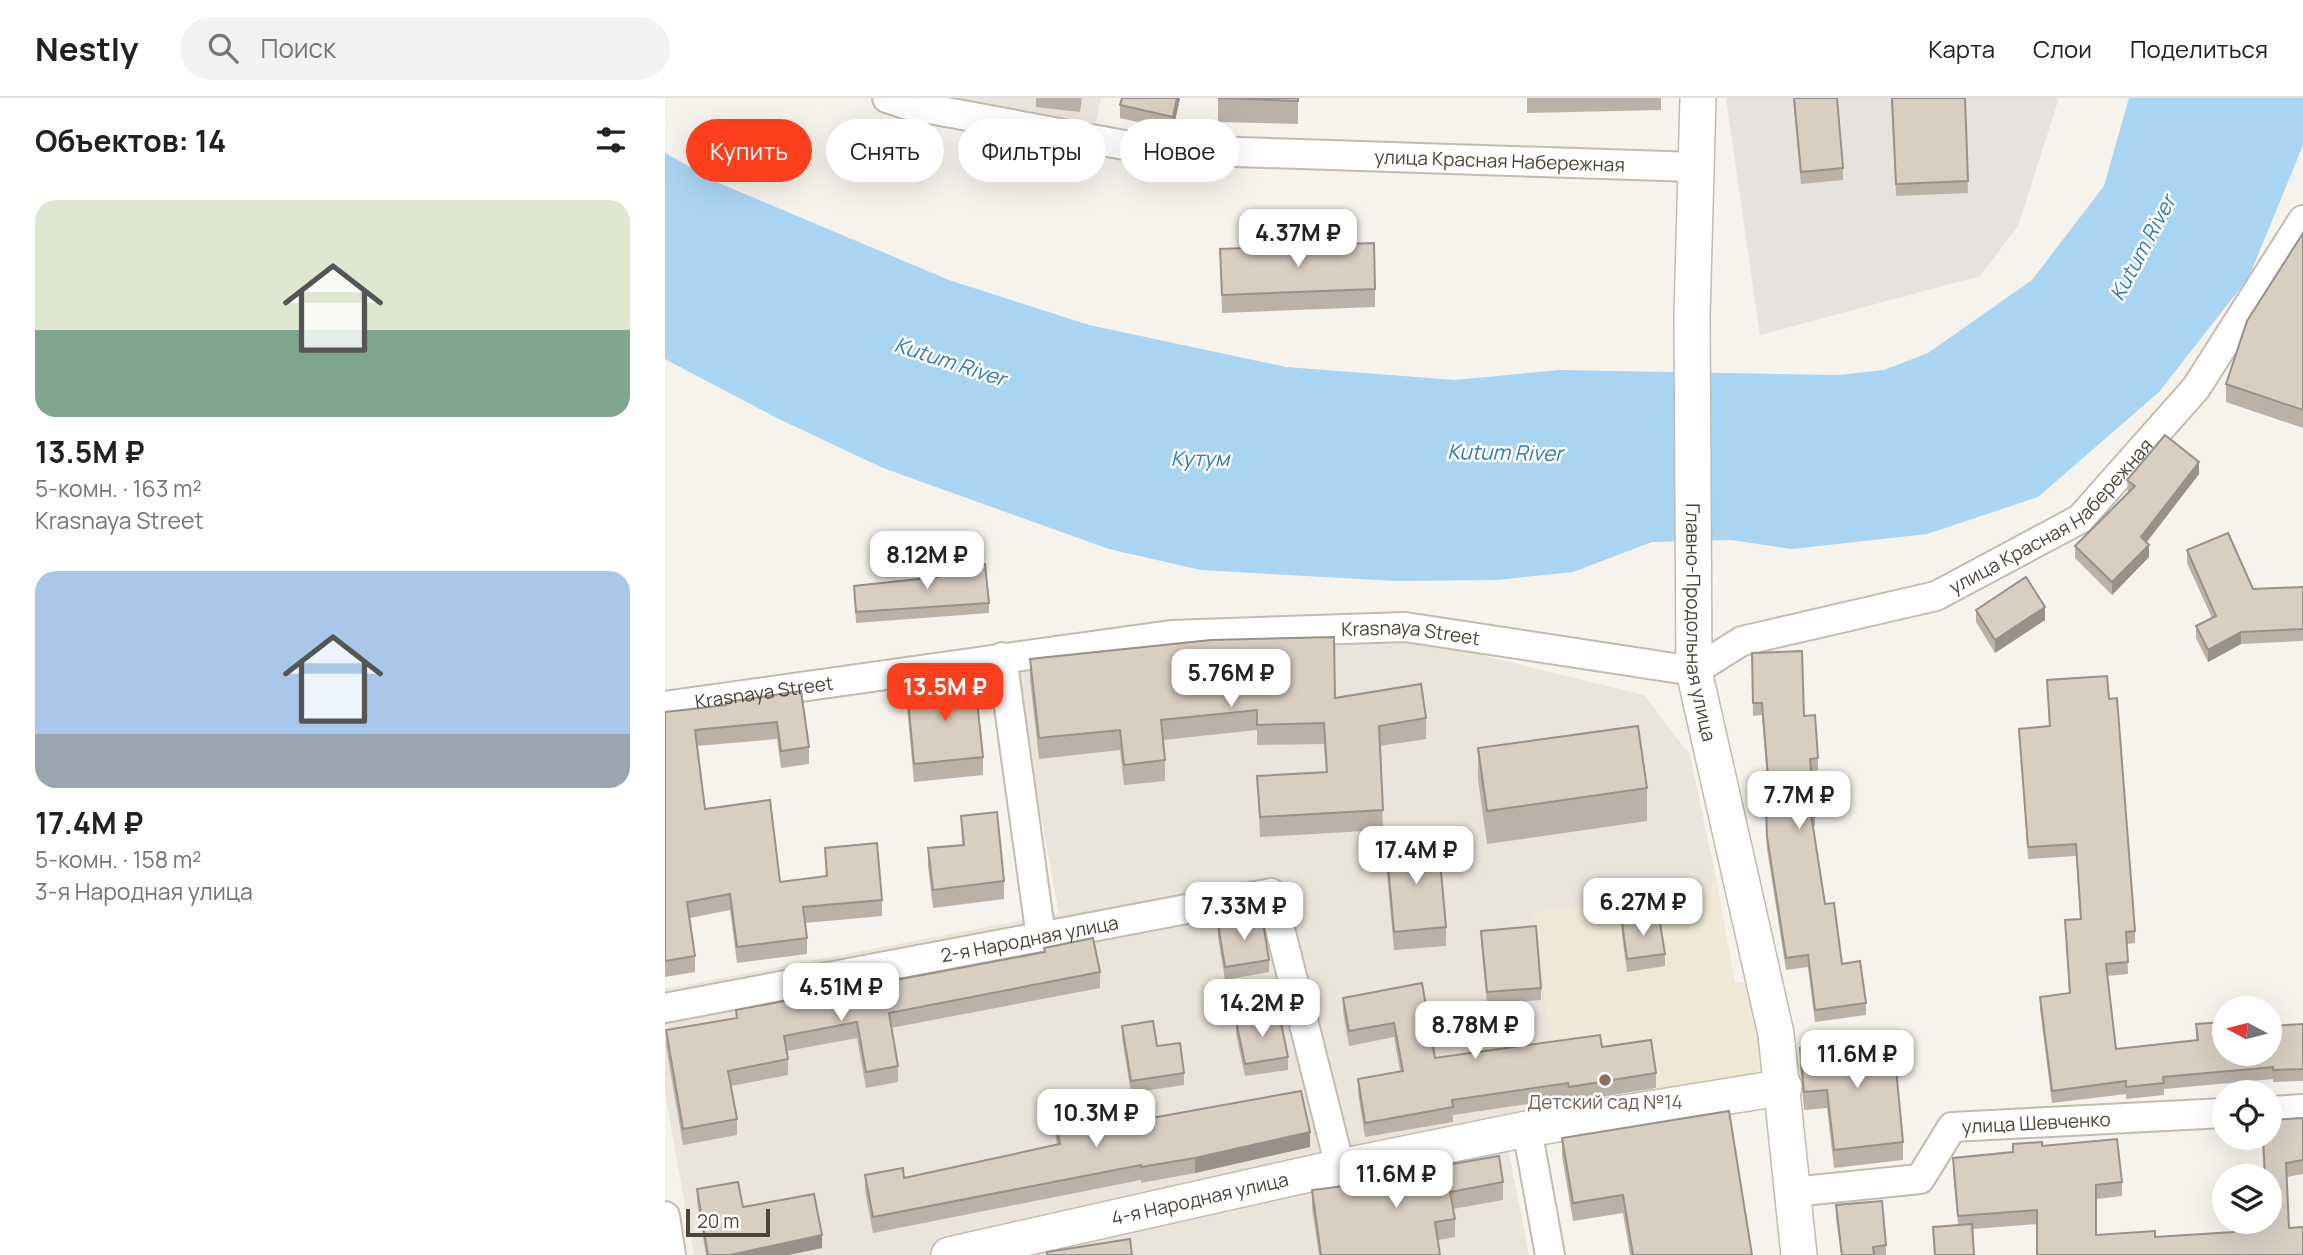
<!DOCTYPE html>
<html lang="ru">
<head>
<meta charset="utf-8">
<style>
  :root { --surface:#fff; --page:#f2f2f2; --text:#202124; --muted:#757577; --line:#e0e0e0; --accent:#fc3f1d }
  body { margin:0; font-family:Manrope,sans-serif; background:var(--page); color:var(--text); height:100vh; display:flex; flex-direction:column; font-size:26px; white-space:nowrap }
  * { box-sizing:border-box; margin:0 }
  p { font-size:23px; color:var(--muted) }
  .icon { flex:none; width:38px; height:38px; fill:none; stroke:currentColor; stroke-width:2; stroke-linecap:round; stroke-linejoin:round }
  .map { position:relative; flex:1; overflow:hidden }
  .side { display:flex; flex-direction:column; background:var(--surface); width:665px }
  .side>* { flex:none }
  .guide { position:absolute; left:21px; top:21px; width:665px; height:63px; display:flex; gap:14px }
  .needle { width:46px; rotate:277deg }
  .controls { position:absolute; left:1547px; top:898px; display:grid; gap:14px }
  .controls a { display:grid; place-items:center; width:70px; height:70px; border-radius:50%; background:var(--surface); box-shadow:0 7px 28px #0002; font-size:35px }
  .scale { position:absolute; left:21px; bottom:18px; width:84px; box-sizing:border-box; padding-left:7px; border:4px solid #4b4439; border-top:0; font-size:19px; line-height:24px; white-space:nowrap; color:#4b4439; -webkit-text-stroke:5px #fff; paint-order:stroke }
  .price { position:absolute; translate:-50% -60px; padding:0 16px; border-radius:14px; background:#fff; color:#222; font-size:23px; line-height:46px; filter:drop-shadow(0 2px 4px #0008) }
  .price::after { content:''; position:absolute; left:50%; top:42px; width:21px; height:16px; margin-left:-10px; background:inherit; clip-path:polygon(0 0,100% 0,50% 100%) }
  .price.on { background:var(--accent); color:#fff }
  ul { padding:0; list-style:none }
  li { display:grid; align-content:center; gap:14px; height:371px; padding:0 35px }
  li span { display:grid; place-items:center; height:217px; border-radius:21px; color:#555 }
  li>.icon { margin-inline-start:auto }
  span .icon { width:126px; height:126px; fill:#fffc; stroke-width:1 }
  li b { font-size:30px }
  h2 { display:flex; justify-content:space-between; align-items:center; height:84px; padding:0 35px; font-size:30px }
  .pill { padding:0 24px; border-radius:32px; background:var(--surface); box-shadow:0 7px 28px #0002; font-size:24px; line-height:63px }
  .pill.on { background:var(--accent); color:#fff }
  header { display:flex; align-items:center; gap:42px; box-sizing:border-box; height:98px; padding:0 35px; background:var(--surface); border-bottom:2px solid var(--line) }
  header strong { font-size:33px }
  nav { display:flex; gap:38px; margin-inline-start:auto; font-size:24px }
  .search { width:490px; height:63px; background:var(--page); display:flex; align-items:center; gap:18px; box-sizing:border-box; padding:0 24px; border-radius:38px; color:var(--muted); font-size:26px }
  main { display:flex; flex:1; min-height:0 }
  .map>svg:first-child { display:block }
  .residential { fill:#eae5da }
  .industrial { fill:#e6e2dd }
  .education { fill:#efe8d6 }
  .water { fill:#a9d4f2 }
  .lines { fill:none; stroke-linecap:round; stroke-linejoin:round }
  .minor-casing { stroke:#c2bbae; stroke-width:32 }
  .tertiary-casing { stroke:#c2bbae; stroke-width:38 }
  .minor { stroke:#fff; stroke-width:28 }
  .tertiary { stroke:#fff; stroke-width:35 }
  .wall { fill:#bab2a6 }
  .shaded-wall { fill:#979187 }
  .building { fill:#d8cfc1; stroke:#979187; stroke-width:2 }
  .education-dot { fill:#8d6e63; stroke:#fff; stroke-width:2.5 }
  .labels { text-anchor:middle; stroke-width:5; stroke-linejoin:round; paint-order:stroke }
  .street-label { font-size:19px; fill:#4b4439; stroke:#fff }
  .education-label { font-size:19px; fill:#785e54; stroke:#fff }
  .water-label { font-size:21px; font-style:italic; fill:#2e7ab2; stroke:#fff }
</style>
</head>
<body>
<header>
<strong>Nestly</strong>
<div class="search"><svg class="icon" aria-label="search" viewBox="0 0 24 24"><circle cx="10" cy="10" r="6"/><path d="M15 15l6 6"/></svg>Поиск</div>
<nav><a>Карта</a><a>Слои</a><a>Поделиться</a></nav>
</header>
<main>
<section class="side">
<h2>Объектов: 14<svg class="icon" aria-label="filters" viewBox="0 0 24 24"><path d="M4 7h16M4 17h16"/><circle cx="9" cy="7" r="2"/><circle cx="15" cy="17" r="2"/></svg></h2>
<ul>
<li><span style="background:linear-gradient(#dfe7d0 60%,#7fa58c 0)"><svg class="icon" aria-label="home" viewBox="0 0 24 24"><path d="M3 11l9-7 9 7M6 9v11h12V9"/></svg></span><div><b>13.5M ₽</b><p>5-комн. · 163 m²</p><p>Krasnaya Street</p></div></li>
<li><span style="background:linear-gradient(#a9c7e8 75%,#9aa5b1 0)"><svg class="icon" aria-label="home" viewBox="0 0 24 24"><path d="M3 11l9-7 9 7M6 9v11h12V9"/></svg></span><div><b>17.4M ₽</b><p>5-комн. · 158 m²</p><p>3-я Народная улица</p></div></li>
</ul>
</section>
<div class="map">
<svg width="1638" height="1157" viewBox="0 0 1638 1157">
  <rect width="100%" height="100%" fill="#f6f3ec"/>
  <g class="residential">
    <path d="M 285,0 L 436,0 L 431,25 Z"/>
    <path d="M 751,541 L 979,597 L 1025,657 L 1052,785 L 870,815 L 894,1013 L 838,1023 L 864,1157 L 29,1157 L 0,996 L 0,891 L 394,815 L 347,563 Z"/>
  </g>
  <path class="industrial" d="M 1061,0 L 1394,0 L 1353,128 L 1315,178 L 1095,237 Z"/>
  <path class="education" d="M 1052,785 L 1070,885 L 1090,883 L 1103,958 L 1088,981 L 905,1011 L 903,998 L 893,999 L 869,815 Z"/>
  <path class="water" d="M 1464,0 L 1638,0 L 1638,47 L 1584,179 L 1494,294 L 1373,399 L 1262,436 L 1127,451 L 1066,442 L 987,444 L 908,474 L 831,482 L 731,483 L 536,472 L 444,451 L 218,370 L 112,320 L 0,261 L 0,55 L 56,86 L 284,182 L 424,227 L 621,269 L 790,282 L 894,272 L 1174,277 L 1219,272 L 1263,255 L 1367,182 L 1439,88 Z"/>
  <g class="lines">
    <g class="minor-casing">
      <g id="minor">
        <path id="s1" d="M 222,0 L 243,7 L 481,51 L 1031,69"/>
        <path d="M 337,559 L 376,839"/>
        <path id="s2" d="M 0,608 L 506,537 L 740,529 L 1029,573 L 1077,543 L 1271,498 L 1415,421 L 1531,290 L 1638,122"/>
        <path id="s3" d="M 0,910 L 606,795 L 675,1069"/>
        <path d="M 1605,1013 L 1638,1011"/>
        <path d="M 862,1031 L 885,1157"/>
        <path id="s4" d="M 1128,1094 L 1255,1081 L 1287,1029 L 1559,1015"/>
        <path d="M 0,1118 L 6,1157"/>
      </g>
    </g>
    <g class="tertiary-casing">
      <g id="tertiary">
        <path id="s5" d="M 1033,0 L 1027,218 L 1029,573 L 1111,936 L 1134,1157"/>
        <path id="s6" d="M 284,1157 L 675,1069 L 862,1031 L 1119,989"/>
      </g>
    </g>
    <use href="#minor" class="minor"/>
    <use href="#tertiary" class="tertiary"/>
  </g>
  <g class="wall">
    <path d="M 371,0 L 417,0 L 415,14 L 371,9 Z"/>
    <path d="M 457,0 L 515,0 L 508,32 L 455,20 L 455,7 Z"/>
    <path d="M 553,0 L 633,0 L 633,26 L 553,24 Z"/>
    <path d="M 862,0 L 996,0 L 996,12 L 862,15 Z"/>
    <path d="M 1128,0 L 1172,0 L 1178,70 L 1178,82 L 1136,86 Z"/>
    <path d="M 1226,0 L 1300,0 L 1303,95 L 1231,98 Z"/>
    <path d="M 1638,135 L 1638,330 L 1561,304 L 1561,286 Z"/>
    <path d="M 555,151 L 710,191 L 710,209 L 557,215 Z"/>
    <path d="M 1534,376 L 1482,444 L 1484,459 L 1447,497 L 1410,460 L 1410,448 L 1463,395 L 1462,382 Z"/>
    <path d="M 1522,452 L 1588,491 L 1638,489 L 1638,543 L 1576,546 L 1543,564 L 1531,540 L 1531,528 L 1547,520 L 1522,465 Z"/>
    <path d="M 271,470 L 324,505 L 324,515 L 191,525 L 189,488 L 271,479 Z"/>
    <path d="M 1311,512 L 1380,522 L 1330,555 L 1311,524 Z"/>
    <path d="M 1087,555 L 1139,618 L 1153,660 L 1153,672 L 1146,673 L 1150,716 L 1150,728 L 1148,728 L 1160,806 L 1177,866 L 1201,905 L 1201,917 L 1150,924 L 1143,869 L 1121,872 L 1102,751 L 1100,692 L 1100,680 L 1102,680 L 1097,617 L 1088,618 Z"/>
    <path d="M 365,561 L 670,600 L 761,620 L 761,641 L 715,648 L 718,732 L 595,739 L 592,678 L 661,674 L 659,646 L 592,647 L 592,632 L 498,642 L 500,662 L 500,683 L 459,687 L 455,652 L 374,661 L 365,582 Z"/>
    <path d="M 1382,582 L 1444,601 L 1470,833 L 1470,845 L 1462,846 L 1463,876 L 1442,878 L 1451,951 L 1531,942 L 1531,926 L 1559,956 L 1638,926 L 1638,983 L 1608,984 L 1608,981 L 1499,991 L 1499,997 L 1461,1001 L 1461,996 L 1387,1005 L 1375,911 L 1375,899 L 1404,895 L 1400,822 L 1415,821 L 1411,758 L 1363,761 L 1354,631 L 1384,629 Z"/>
    <path d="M 242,591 L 318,659 L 318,677 L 249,684 L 242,609 Z"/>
    <path d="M 136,593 L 144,649 L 144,666 L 116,670 L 112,641 L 32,648 L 40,711 L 115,784 L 161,779 L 160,750 L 217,802 L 217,818 L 140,825 L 142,840 L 142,856 L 72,865 L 65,812 L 25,820 L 30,858 L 30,874 L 0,879 L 0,614 L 61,607 Z"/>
    <path d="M 813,650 L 982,690 L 982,723 L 822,746 L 813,682 Z"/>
    <path d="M 296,718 L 339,783 L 339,801 L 268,810 L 263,768 L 263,750 L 297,747 Z"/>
    <path d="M 721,746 L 781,829 L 781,848 L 729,852 L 721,764 Z"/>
    <path d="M 957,825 L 1000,856 L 1000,868 L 962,874 L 957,837 Z"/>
    <path d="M 553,827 L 604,862 L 604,874 L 560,882 L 553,839 Z"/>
    <path d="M 816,833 L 876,890 L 876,902 L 822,906 L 816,845 Z"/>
    <path d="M 379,850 L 435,874 L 435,890 L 226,930 L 233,968 L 233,984 L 201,990 L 192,940 L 122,953 L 123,961 L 123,977 L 66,988 L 72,1021 L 72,1037 L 18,1047 L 1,948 L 1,932 L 71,920 L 71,912 L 379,854 Z"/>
    <path d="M 757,885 L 770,960 L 937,949 L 991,975 L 991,990 L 904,1004 L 903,1000 L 788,1017 L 788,1024 L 700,1039 L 693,995 L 693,981 L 735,973 L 729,939 L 684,948 L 678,914 L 678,900 Z"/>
    <path d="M 571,923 L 623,959 L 623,972 L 580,978 L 571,936 Z"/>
    <path d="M 457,928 L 492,948 L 519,975 L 519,987 L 466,995 L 457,940 Z"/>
    <path d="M 1135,950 L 1238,1044 L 1238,1062 L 1169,1070 L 1162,1010 L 1139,1012 L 1135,968 Z"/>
    <path d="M 386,1002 L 442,1028 L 645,1049 L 530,1075 L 476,1085 L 476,1082 L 208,1135 L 200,1093 L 200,1077 L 239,1080 L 392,1046 L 386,1018 Z"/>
    <path d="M 1638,1020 L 1638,1076 L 1622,1079 L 1624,1130 L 1372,1157 L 1372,1126 L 1308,1131 L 1309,1157 L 1269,1157 L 1268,1129 L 1293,1127 L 1288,1074 L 1288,1060 L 1348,1054 L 1377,1048 L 1457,1084 L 1457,1098 L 1431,1101 L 1431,1137 L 1490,1139 L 1569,1134 L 1568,1124 L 1605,1124 L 1605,1078 L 1599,1078 L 1597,1040 L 1605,1040 Z"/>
    <path d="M 897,1040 L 1087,1157 L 965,1157 L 958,1115 L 908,1123 L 897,1058 Z"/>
    <path d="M 718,1078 L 838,1084 L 838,1102 L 788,1111 L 790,1121 L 790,1139 L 773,1142 L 775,1157 L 654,1157 L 647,1110 L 647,1092 L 718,1083 Z"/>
    <path d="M 32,1091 L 157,1150 L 123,1157 L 41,1157 L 32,1104 Z"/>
    <path d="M 1171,1107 L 1221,1147 L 1221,1157 L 1176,1157 L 1171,1120 Z"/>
  </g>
  <g class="shaded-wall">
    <path d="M 512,0 L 515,0 L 508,32 L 508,19 Z"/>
    <path d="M 1534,364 L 1534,376 L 1476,451 L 1476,439 Z"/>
    <path d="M 1484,447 L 1484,459 L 1447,497 L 1447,484 Z"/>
    <path d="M 1380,509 L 1380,522 L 1330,555 L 1330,542 Z"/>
    <path d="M 1576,534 L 1576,546 L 1543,564 L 1543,552 Z"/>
    <path d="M 645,1034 L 645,1049 L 530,1075 L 530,1060 Z"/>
    <path d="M 157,1137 L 157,1150 L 123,1157 L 65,1157 Z"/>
  </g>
  <g class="building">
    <path d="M 457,0 L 512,0 L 508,19 L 455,7 Z"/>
    <path d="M 553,0 L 633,0 L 633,3 Z"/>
    <path d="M 1129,0 L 1172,0 L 1178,70 L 1136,74 Z"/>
    <path d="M 1227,0 L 1300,0 L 1303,83 L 1231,86 Z"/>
    <path d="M 1638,135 L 1638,312 L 1561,286 L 1582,223 Z"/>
    <path d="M 709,145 L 710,191 L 557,197 L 555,151 Z"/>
    <path d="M 1500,337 L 1534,364 L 1476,439 L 1484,447 L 1447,484 L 1410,448 L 1470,388 L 1462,382 Z"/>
    <path d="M 1563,435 L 1588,491 L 1638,489 L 1638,531 L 1576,534 L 1543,552 L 1531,528 L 1551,518 L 1522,452 Z"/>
    <path d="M 320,466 L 324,505 L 191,514 L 189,488 L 272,479 L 271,470 Z"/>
    <path d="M 1361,479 L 1380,509 L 1330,542 L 1311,512 Z"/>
    <path d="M 669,539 L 670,600 L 756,586 L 761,620 L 714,628 L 718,712 L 595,719 L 592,678 L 662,674 L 659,625 L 592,627 L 592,612 L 496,622 L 500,662 L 459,667 L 455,632 L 374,640 L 365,561 L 546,542 Z"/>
    <path d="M 1137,553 L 1139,618 L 1150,617 L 1153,660 L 1145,661 L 1150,716 L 1146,716 L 1160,806 L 1169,805 L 1177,866 L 1195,863 L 1201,905 L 1150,912 L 1143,857 L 1121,860 L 1102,739 L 1100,680 L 1103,679 L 1097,605 L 1088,605 L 1087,555 Z"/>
    <path d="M 1442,578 L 1444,601 L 1452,600 L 1470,833 L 1461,834 L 1463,864 L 1441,866 L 1451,951 L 1533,942 L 1531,926 L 1559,924 L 1559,956 L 1605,956 L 1605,928 L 1638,926 L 1638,971 L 1608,972 L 1608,969 L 1498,979 L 1499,985 L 1461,989 L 1461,983 L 1387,993 L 1375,899 L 1405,895 L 1400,822 L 1416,821 L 1411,746 L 1363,749 L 1354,631 L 1385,628 L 1382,582 Z"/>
    <path d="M 310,584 L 318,659 L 249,666 L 242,591 Z"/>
    <path d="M 136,593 L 144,649 L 116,653 L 112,624 L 30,632 L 40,711 L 105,702 L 115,784 L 162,778 L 160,750 L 212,745 L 217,802 L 138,809 L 142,840 L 72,849 L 65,796 L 22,804 L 30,858 L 0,863 L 0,614 L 61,607 L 61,604 Z"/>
    <path d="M 973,628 L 982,690 L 822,713 L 813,650 Z"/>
    <path d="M 332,714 L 339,783 L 268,792 L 263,750 L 299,747 L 296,718 Z"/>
    <path d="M 773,741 L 781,829 L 729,834 L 721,746 Z"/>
    <path d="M 597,819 L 604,862 L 560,869 L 553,827 Z"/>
    <path d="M 994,819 L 1000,856 L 962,861 L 957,825 Z"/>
    <path d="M 871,828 L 876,890 L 822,894 L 816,833 Z"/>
    <path d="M 428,840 L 435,874 L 224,915 L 233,968 L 201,974 L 192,924 L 119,938 L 123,961 L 63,973 L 72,1021 L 18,1031 L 1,932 L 72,920 L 71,912 L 380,854 L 379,850 Z"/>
    <path d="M 757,885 L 770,960 L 935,937 L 937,949 L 986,942 L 991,975 L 904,989 L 903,985 L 787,1002 L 788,1009 L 700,1025 L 693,981 L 738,973 L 729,925 L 684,933 L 678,900 Z"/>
    <path d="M 614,915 L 623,959 L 580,966 L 571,923 Z"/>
    <path d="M 488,923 L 492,948 L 515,945 L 519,975 L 466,983 L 457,928 Z"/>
    <path d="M 1228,939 L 1238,1044 L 1169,1052 L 1162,992 L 1139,994 L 1135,950 Z"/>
    <path d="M 435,992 L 442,1028 L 636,993 L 645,1034 L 530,1060 L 476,1069 L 476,1067 L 208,1119 L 200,1077 L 238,1070 L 239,1080 L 395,1046 L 386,1002 Z"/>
    <path d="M 1064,1013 L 1087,1157 L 968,1157 L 958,1097 L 908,1105 L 897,1040 Z"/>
    <path d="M 1638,1020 L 1638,1062 L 1621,1065 L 1624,1130 L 1638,1129 L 1638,1157 L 1372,1157 L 1372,1112 L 1293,1118 L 1288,1060 L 1348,1054 L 1348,1046 L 1377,1044 L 1377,1048 L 1452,1041 L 1457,1084 L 1431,1087 L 1431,1137 L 1490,1133 L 1490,1139 L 1569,1134 L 1569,1124 L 1605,1124 L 1605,1078 L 1600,1078 L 1598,1040 L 1605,1040 L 1605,1022 Z"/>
    <path d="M 834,1058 L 838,1084 L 785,1094 L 790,1121 L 770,1124 L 775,1157 L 656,1157 L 647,1092 L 719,1083 L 718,1078 Z"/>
    <path d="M 73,1084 L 78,1109 L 149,1096 L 157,1137 L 65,1157 L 43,1157 L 32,1091 Z"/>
    <path d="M 1217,1103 L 1221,1147 L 1208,1149 L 1209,1157 L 1177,1157 L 1171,1107 Z"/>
    <path d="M 1307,1126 L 1309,1157 L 1270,1157 L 1268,1129 Z"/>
    <path d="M 465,1141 L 467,1157 L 382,1157 L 382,1154 Z"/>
  </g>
  <circle class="education-dot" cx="940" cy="982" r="7"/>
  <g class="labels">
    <g class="street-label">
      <text dy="7" stroke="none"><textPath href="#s1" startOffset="618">улица Красная Набережная</textPath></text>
      <text dy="7" stroke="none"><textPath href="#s2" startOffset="1435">улица Красная Набережная</textPath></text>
      <text dy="7" stroke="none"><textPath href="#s5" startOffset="525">Главно-Продольная улица</textPath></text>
      <text dy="7" stroke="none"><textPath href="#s2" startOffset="751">Krasnaya Street</textPath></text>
      <text dy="7" stroke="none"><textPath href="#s2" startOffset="100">Krasnaya Street</textPath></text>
      <text dy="7" stroke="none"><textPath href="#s3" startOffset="371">2-я Народная улица</textPath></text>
      <text dy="7" stroke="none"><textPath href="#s4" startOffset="273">улица Шевченко</textPath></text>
      <text dy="7" stroke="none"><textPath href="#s6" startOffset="257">4-я Народная улица</textPath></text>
    </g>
    <g class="education-label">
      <text x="940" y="1011">Детский сад №14</text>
    </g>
    <g class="water-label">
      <text transform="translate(1478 150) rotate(-62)" y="7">Kutum River</text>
      <text transform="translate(285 264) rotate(18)" y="7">Kutum River</text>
      <text transform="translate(840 355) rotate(1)" y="7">Kutum River</text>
      <text x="535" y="368">Кутум</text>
    </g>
  </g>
</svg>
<div class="controls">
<a><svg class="needle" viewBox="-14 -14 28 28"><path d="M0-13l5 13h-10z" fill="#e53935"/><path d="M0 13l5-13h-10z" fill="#757577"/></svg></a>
<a><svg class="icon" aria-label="locate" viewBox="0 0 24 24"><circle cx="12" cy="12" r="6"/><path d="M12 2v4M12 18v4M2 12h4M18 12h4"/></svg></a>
<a><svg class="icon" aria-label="layers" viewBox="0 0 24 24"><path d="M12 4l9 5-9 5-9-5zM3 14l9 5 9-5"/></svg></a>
</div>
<div class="scale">20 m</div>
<b class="price" style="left:633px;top:171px">4.37M ₽</b>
<b class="price" style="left:262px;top:493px">8.12M ₽</b>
<b class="price" style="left:566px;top:611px">5.76M ₽</b>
<b class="price on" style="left:280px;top:625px">13.5M ₽</b>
<b class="price" style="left:1134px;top:733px">7.7M ₽</b>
<b class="price" style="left:751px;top:788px">17.4M ₽</b>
<b class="price" style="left:978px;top:840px">6.27M ₽</b>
<b class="price" style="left:579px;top:844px">7.33M ₽</b>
<b class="price" style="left:176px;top:925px">4.51M ₽</b>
<b class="price" style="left:597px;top:941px">14.2M ₽</b>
<b class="price" style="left:810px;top:963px">8.78M ₽</b>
<b class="price" style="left:1192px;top:992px">11.6M ₽</b>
<b class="price" style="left:431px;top:1051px">10.3M ₽</b>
<b class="price" style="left:731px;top:1112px">11.6M ₽</b>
<div class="guide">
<a class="pill on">Купить</a>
<a class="pill">Снять</a>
<a class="pill">Фильтры</a>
<a class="pill">Новое</a>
</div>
</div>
</main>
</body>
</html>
